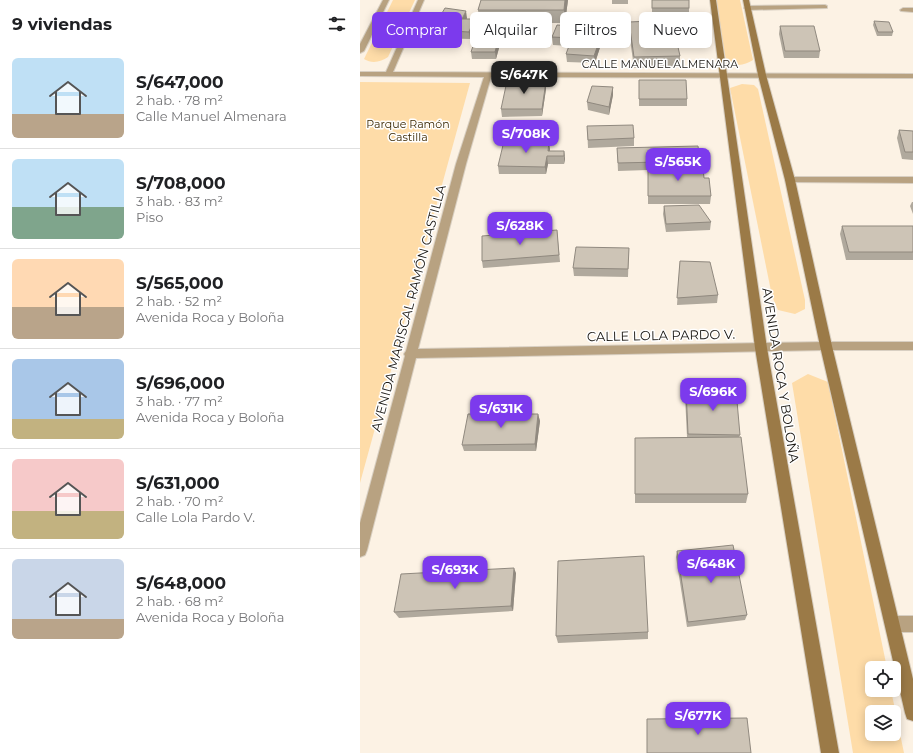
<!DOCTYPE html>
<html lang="es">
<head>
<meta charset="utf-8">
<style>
  :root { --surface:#fff; --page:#f2f2f2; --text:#202124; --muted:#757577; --line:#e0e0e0; --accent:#7c3aed }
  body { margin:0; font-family:Montserrat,sans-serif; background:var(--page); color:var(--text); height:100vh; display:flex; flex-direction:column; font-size:15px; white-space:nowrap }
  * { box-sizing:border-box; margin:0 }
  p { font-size:13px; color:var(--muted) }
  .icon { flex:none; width:22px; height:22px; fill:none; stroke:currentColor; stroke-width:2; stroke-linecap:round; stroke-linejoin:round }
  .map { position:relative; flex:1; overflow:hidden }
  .drawer { display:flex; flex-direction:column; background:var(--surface); width:360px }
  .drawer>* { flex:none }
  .top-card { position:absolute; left:12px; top:12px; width:380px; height:36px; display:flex; gap:8px }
  .controls { position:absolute; left:505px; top:661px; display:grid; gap:8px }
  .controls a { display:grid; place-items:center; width:36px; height:36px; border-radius:6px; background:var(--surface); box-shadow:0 2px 10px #0003; font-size:20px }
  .price { position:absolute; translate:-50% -34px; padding:0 9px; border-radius:8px; background:var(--accent); color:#fff; font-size:13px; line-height:26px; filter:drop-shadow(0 1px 2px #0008) }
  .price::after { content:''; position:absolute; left:50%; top:24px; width:12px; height:9px; margin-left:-6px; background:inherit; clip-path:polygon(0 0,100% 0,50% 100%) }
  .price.current { background:#222; color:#fff }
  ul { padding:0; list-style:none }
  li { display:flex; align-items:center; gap:12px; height:100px; padding:0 12px }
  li+li { border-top:1px solid var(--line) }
  li span { display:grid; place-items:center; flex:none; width:112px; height:80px; border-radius:6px; color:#555 }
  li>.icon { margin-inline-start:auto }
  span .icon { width:48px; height:48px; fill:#fffc; stroke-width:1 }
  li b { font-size:17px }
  h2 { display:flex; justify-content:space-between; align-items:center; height:48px; padding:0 12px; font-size:17px }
  .tag { padding:0 14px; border-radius:6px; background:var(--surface); box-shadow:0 2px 10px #0003; font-size:14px; line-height:36px }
  .tag.current { background:var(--accent); color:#fff }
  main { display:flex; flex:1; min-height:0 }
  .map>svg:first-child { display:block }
  .green { fill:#fedca8; fill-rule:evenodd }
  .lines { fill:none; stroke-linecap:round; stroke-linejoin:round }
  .lane-casing { stroke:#d8cfc2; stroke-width:2 }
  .street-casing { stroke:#d8cfc2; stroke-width:2 }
  .secondary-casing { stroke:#d8cfc2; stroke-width:2 }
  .lane { fill:#b8a281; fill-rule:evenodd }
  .street { fill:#b8a281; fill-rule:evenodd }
  .secondary { fill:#9b7a47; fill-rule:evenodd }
  .wall { fill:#b0a99d }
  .shaded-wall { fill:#90897f }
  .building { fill:#cdc4b6; stroke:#90897f }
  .labels { text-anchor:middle; stroke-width:3; stroke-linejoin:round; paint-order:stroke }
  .far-street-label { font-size:11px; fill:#1a1712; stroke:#fff }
  .far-park-label { font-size:11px; fill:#3b2701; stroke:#fff }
  .street-label { font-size:13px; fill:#1a1712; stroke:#fff }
</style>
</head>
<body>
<main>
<section class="drawer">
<h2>9 viviendas<svg class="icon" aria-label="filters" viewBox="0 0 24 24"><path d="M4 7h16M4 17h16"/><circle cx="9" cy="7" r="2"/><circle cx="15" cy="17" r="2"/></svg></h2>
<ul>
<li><span style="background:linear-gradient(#bfe0f5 70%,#b9a48a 0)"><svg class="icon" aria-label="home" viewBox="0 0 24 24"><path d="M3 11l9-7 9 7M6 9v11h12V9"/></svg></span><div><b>S/647,000</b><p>2 hab. · 78 m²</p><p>Calle Manuel Almenara</p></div></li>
<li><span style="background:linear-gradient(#bfe0f5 60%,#7fa58c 0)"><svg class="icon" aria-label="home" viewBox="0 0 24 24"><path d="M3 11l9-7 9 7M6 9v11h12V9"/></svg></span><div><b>S/708,000</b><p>3 hab. · 83 m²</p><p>Piso</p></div></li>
<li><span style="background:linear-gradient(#ffd9b3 60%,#b9a48a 0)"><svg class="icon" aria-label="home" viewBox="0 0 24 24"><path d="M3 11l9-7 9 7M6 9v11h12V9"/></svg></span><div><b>S/565,000</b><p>2 hab. · 52 m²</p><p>Avenida Roca y Boloña</p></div></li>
<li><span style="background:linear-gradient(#a9c7e8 75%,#c2b280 0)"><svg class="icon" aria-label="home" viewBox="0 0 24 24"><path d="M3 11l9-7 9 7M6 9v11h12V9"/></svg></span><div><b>S/696,000</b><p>3 hab. · 77 m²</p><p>Avenida Roca y Boloña</p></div></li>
<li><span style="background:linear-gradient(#f6c9c9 65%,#c2b280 0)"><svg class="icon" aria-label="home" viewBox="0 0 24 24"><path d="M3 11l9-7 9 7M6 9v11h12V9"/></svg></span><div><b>S/631,000</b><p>2 hab. · 70 m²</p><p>Calle Lola Pardo V.</p></div></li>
<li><span style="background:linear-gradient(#c9d6e8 75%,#b9a48a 0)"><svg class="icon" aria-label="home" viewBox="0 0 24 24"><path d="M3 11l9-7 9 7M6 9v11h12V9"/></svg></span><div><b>S/648,000</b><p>2 hab. · 68 m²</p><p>Avenida Roca y Boloña</p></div></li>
</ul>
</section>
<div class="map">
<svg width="553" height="753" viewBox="0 0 553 753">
  <rect width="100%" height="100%" fill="#fcf2e4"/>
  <g class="green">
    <path d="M 33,0 L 55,0 L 28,57 C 21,62 12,64 4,59 Z"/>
    <path d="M 355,0 L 380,0 L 393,60 C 384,66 374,67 366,60 Z"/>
    <path d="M 0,82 L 110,83 L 0,483 Z"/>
    <path d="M 382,84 L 394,85 L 398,89 L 445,300 L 445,309 L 435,314 L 418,310 L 412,296 L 370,88 Z"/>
    <path d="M 448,374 L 468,382 L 527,668 L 512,668 L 512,690 L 531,690 L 544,753 L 493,753 L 432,383 ZM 512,712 L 534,712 L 534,734 L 512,734 Z"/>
  </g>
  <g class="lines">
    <g class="lane-casing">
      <g id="lane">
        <path d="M 465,5 L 467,6 L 467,8 L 387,10 L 384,8 L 387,6 Z"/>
        <path d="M 543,8 L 553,8 L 553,12 L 541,11 L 540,10 Z"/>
      </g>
    </g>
    <g class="street-casing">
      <g id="street">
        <path d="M 23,0 L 29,0 L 4,51 L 0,53 L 0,44 Z"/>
        <path d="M 58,0 L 64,0 L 33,72 L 553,74 L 553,78 L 131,77 L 106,164 L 58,349 L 466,342 L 553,342 L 553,350 L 466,350 L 56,358 L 7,550 L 5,555 L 0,557 L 0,523 L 45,356 L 44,354 L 46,351 L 96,164 L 124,77 L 0,76 L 0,72 L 26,72 Z"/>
        <path d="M 430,177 L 553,177 L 553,183 L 427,182 L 425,180 L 427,178 Z"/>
        <path d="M 533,616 L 553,616 L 553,632 L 533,632 L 528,629 L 525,624 L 528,619 Z"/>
      </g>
    </g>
    <g class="secondary-casing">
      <g id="secondary">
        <path d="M 350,0 L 356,0 L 407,348 L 479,753 L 461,753 L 395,348 Z"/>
        <path d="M 383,0 L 389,0 L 406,75 L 435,180 L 472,346 L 553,679 L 553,721 L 547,719 L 545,713 L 460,346 L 425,180 L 398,75 Z"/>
      </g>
    </g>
    <use href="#lane" class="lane"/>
    <use href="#street" class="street"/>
    <use href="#secondary" class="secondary"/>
  </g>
  <g class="wall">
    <path d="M 121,0 L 208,0 L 205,23 L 120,23 L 118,10 Z"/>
    <rect x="252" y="0" width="16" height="4"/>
    <path d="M 292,0 L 329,8 L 329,15 L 292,15 Z"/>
    <path d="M 107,18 L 107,19 L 114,19 L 116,27 L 110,39 L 74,38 L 72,30 Z"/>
    <path d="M 514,21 L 533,32 L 532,36 L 517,36 L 513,25 Z"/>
    <path d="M 269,22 L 320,56 L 320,66 L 274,68 L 269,32 Z"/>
    <path d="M 420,26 L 460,51 L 459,58 L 424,58 L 419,34 Z"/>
    <path d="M 244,28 L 244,35 L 235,63 L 207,62 L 206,54 L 210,46 L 193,45 L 192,37 Z"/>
    <path d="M 130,41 L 138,41 L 139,48 L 136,59 L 112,59 L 111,52 Z"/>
    <path d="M 279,80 L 327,99 L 327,106 L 279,106 Z"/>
    <path d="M 253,87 L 253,95 L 249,115 L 228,110 L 227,102 Z"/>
    <path d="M 186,89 L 182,116 L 142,117 L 141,109 Z"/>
    <path d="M 227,126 L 274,138 L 274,146 L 228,148 Z"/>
    <path d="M 539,130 L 553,131 L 553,160 L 542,159 L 537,138 Z"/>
    <path d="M 257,148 L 340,161 L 339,168 L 344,178 L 351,196 L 350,204 L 288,204 L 288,170 L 258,171 Z"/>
    <path d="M 190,149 L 190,151 L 204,151 L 205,159 L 204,164 L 188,164 L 186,174 L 139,174 L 138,166 Z"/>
    <path d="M 552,202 L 553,202 L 553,214 L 550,206 Z"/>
    <path d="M 304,206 L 351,222 L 350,230 L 306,232 L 303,214 Z"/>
    <path d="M 482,226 L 553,226 L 553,260 L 486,260 L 480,234 Z"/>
    <path d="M 197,230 L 200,262 L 123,268 L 122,261 Z"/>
    <path d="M 269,248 L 268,277 L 214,276 L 213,268 Z"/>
    <path d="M 320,261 L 358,295 L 357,303 L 317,305 Z"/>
    <path d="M 326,389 L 380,435 L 379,437 L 388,494 L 386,503 L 275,503 L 275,438 L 327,437 L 325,396 Z"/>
    <path d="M 178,414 L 180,421 L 176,451 L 104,451 L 102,445 Z"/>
    <path d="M 317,551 L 387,615 L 385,620 L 327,627 L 316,557 Z"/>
    <path d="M 156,573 L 153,611 L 39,618 L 34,612 Z"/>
    <path d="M 288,632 L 288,639 L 198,643 L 196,636 Z"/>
  </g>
  <g class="shaded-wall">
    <path d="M 205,0 L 208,0 L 205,23 L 204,10 Z"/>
    <path d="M 106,11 L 107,18 L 103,26 L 102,19 Z"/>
    <path d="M 114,19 L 116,27 L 110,39 L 109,32 Z"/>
    <path d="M 244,28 L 244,35 L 235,63 L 234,56 Z"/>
    <path d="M 138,41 L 139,48 L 136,59 L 135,52 Z"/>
    <path d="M 186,81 L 186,89 L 182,116 L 182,109 Z"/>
    <path d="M 253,87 L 253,95 L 249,115 L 249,107 Z"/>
    <path d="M 189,142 L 190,149 L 189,156 L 188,151 Z"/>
    <path d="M 204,151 L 205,159 L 204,164 Z"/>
    <path d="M 187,156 L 188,164 L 186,174 L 185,167 Z"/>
    <path d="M 178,414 L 180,421 L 176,451 L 175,444 Z"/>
    <path d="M 154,568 L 156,573 L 153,611 L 151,606 Z"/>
  </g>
  <g class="building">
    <path d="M 121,0 L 205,0 L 204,10 L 118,10 Z"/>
    <rect x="292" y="0" width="37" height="8"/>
    <path d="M 85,8 L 106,11 L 102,19 L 114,19 L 109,32 L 72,30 Z"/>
    <path d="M 312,20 L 320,56 L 274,57 L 269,22 Z"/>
    <path d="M 514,21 L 529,22 L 533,32 L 518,32 Z"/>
    <path d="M 197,25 L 244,28 L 234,56 L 206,54 L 212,38 L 192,37 Z"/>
    <path d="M 420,26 L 454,26 L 460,51 L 425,51 Z"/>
    <path d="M 116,37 L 130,37 L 129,41 L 138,41 L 135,52 L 111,52 Z"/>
    <path d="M 279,80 L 326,80 L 327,99 L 279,99 Z"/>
    <path d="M 147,81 L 186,81 L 182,109 L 141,109 Z"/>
    <path d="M 232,86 L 253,87 L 249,107 L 227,102 Z"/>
    <path d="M 273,125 L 274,138 L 228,140 L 227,126 Z"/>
    <path d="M 539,130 L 553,131 L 553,152 L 545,152 Z"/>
    <path d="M 144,141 L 189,142 L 188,151 L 204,151 L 204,156 L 187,156 L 185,167 L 138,166 Z"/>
    <path d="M 338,146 L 340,161 L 258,163 L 257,148 Z"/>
    <path d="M 288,168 L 343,168 L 344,178 L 349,178 L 351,196 L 288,196 Z"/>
    <path d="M 339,205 L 351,222 L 306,224 L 304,206 Z"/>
    <path d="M 482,226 L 553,226 L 553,252 L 489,252 Z"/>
    <path d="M 197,230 L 199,255 L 122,261 L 122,236 Z"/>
    <path d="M 216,247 L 269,248 L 268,269 L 213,268 Z"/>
    <path d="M 320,261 L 350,262 L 358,295 L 317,298 Z"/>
    <path d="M 326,389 L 376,390 L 380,435 L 328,434 Z"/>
    <path d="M 108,414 L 178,414 L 175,444 L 102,445 Z"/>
    <path d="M 381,437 L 388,494 L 275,494 L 275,438 Z"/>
    <path d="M 373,545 L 387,615 L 328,622 L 317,551 Z"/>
    <path d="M 284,556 L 288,632 L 196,636 L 198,561 Z"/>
    <path d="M 154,568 L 151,606 L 34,612 L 41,574 Z"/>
    <path d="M 387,718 L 391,753 L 287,753 L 287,719 Z"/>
  </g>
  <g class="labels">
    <g class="far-street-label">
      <text x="300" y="68">CALLE MANUEL ALMENARA</text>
    </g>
    <g class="far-park-label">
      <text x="48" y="128">Parque Ramón<tspan x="48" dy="13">Castilla</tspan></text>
    </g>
    <g class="street-label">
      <text transform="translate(48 308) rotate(-75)" y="5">AVENIDA MARISCAL RAMÓN CASTILLA</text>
      <text transform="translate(301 335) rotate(-1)" y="5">CALLE LOLA PARDO V.</text>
      <text transform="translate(421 375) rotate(81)" y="5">AVENIDA ROCA Y BOLOÑA</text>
    </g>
  </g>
</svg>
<div class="controls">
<a><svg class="icon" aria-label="locate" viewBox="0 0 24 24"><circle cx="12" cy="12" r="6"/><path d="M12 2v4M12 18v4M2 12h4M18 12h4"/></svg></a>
<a><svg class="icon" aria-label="layers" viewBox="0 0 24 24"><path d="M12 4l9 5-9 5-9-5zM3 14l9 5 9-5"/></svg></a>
</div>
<b class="price current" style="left:164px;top:95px">S/647K</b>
<b class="price" style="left:166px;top:154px">S/708K</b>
<b class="price" style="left:318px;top:182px">S/565K</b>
<b class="price" style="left:160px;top:246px">S/628K</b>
<b class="price" style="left:353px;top:412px">S/696K</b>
<b class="price" style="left:141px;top:429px">S/631K</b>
<b class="price" style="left:351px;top:584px">S/648K</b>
<b class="price" style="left:95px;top:590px">S/693K</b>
<b class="price" style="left:338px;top:736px">S/677K</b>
<div class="top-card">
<a class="tag current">Comprar</a>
<a class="tag">Alquilar</a>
<a class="tag">Filtros</a>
<a class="tag">Nuevo</a>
</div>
</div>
</main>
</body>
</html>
